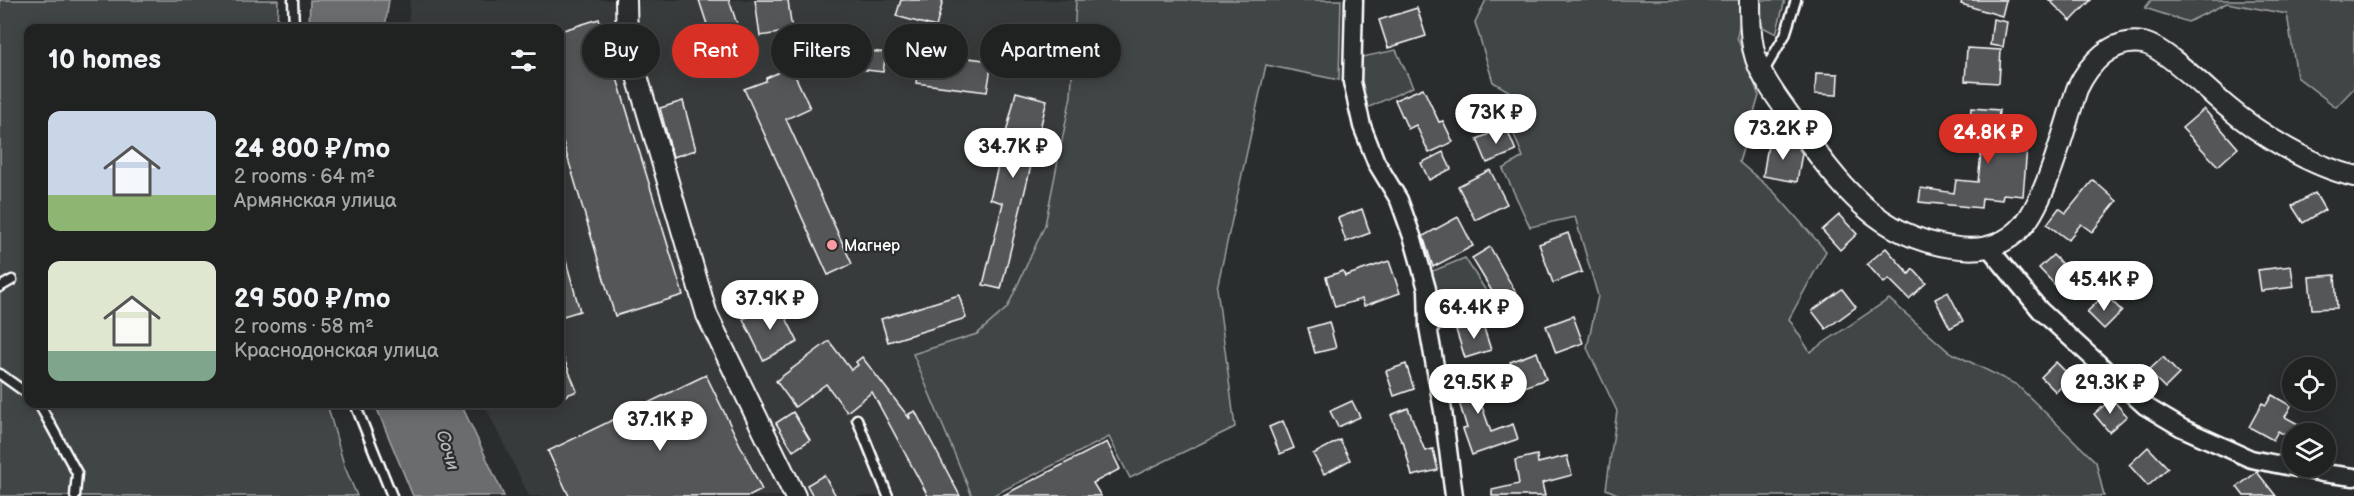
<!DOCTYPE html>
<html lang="en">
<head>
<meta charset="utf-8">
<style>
  :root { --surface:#202222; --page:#2d2f2f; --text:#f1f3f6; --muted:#a2a4a5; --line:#3d3f40; --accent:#d93025 }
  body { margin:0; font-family:"Balsamiq Sans",sans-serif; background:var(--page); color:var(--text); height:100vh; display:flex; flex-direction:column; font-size:22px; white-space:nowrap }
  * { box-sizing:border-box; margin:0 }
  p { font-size:20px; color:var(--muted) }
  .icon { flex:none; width:33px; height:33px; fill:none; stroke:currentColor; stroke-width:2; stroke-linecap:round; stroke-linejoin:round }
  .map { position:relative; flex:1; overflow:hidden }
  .side { position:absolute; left:24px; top:24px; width:540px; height:384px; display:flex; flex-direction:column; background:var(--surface); border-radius:12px; box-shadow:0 3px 15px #0003,0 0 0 2px var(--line) }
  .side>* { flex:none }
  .banner { position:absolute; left:582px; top:24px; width:570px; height:54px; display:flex; gap:12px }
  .buttons { position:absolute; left:2282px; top:357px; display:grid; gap:12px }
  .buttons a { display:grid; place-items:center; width:54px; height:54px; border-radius:50%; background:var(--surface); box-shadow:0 3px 15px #0003,0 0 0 2px var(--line); font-size:30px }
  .price { position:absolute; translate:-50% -51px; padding:0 14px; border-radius:21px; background:#fff; color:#222; font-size:20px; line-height:39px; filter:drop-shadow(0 2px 3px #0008) }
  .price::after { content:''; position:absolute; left:50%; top:36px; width:18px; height:14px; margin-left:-9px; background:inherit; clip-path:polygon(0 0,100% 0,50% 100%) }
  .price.selected { background:var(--accent); color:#fff }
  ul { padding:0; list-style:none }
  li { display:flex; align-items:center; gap:18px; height:150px; padding:0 24px }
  li span { display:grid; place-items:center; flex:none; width:168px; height:120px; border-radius:12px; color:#555 }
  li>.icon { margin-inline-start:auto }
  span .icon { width:72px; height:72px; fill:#fffc; stroke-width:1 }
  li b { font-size:26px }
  h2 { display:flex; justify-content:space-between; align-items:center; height:72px; padding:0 24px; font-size:26px }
  .tag { padding:0 21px; border-radius:27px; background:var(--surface); box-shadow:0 3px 15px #0003,0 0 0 2px var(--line); font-size:21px; line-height:54px }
  .tag.selected { background:var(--accent); color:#fff }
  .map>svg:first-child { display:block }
  .built { fill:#373a3b }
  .green { fill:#414445; stroke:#a0a2a2; stroke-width:1.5 }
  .water { fill:#6a6c6d; stroke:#a6a7a7; stroke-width:1.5 }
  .building { fill:#555758; stroke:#fff; stroke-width:1.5 }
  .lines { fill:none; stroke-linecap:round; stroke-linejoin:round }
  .service-casing { stroke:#fff; stroke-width:13 }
  .minor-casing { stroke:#fff; stroke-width:21 }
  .tertiary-casing { stroke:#fff; stroke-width:24 }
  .service { stroke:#2a2d2e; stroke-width:8 }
  .minor { stroke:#2a2d2e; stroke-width:16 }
  .tertiary { stroke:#2a2d2e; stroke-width:20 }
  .poi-dot { fill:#ff9aa2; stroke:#2a2d2e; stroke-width:2 }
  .labels { text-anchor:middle; stroke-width:4.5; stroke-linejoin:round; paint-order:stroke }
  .poi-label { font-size:16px; fill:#fff; stroke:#2a2d2e; text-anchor:start }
  .water-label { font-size:18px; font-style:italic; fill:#b4b6b6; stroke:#2a2d2e }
</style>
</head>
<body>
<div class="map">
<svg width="2354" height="496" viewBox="0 0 2354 496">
  <rect width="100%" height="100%" fill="#2a2d2e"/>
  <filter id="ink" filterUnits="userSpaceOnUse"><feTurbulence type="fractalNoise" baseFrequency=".0167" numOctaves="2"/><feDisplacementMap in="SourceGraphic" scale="12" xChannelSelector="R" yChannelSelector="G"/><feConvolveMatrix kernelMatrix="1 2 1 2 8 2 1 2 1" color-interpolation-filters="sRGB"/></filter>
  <g filter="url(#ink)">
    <path class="built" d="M 410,0 L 1076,0 L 1071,96 L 1045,225 L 1007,308 L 977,334 L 914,354 L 972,496 L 529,496 L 484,404 L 560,404 L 560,28 L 408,28 Z"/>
    <g class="green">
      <path d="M 0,0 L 278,0 L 277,28 L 28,28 L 28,404 L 327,404 L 344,465 L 357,496 L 0,496 Z"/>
      <path d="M 1076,0 L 1341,0 L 1339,80 L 1266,65 L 1217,288 L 1235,427 L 1130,478 L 1109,437 L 992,496 L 972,496 L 913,354 L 977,334 L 1007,308 L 1045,225 L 1071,96 Z"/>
      <path d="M 1486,0 L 1744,0 L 1737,37 L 1759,96 L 1739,162 L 1774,192 L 1826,251 L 1789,319 L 1810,352 L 1889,299 L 1948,351 L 2017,385 L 2096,462 L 2104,496 L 1622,496 L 1606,489 L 1617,411 L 1587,348 L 1598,296 L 1575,217 L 1530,227 L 1503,169 L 1523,157 L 1509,122 L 1524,100 L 1493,82 L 1475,22 Z"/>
      <path d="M 1759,0 L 1785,0 L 1776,34 L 1759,25 Z"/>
      <path d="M 2151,0 L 2354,0 L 2354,88 L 2336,107 L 2297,77 L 2287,14 L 2227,3 L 2188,22 L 2145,8 Z"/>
      <path d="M 1396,50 L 1413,87 L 1365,109 L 1357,81 L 1357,58 Z"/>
      <path d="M 1465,258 L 1495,305 L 1434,320 L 1428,273 Z"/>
    </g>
    <g class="water">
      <path d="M 310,0 L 389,0 L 385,28 L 309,28 Z"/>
      <path d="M 375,404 L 461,404 L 504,496 L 413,496 Z"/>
    </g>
    <g class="building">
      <path d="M 699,0 L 729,0 L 746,51 L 719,61 Z"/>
      <path d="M 755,0 L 788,0 L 792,31 L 760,36 Z"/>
      <path d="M 901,0 L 943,0 L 936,27 L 896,16 Z"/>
      <path d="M 1962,0 L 2006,0 L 2002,16 L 1961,4 Z"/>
      <path d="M 2049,0 L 2091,0 L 2071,21 Z"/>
      <path d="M 1417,8 L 1426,36 L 1388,48 L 1379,20 Z"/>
      <path d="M 599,19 L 683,295 L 615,316 L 560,132 L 560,31 Z"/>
      <path d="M 1993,19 L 2007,22 L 2003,47 L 1990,45 Z"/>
      <path d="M 800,37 L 855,49 L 886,53 L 883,72 L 840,67 L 795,58 Z"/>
      <path d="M 1967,48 L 2001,50 L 1999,83 L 1965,81 Z"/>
      <path d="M 920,52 L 992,61 L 987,92 L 916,83 Z"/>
      <path d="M 791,67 L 810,108 L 786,119 L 852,264 L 828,275 L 744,89 L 766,81 L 766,78 Z"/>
      <path d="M 1816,73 L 1838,74 L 1837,95 L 1815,94 Z"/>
      <path d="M 1423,88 L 1439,122 L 1443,121 L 1453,142 L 1429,153 L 1416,125 L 1408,129 L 1395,100 Z"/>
      <path d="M 1016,92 L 1047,100 L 1001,289 L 983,285 L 1003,203 L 990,199 Z"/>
      <path d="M 683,101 L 696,150 L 673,157 L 660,108 Z"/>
      <path d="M 1971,108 L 1999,110 L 1997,132 L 2028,135 L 2023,196 L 2003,194 L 2002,200 L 1982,198 L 1981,208 L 1919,202 L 1921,188 L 1954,193 L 1956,180 L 1978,182 L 1981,153 L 1967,151 Z"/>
      <path d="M 2204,109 L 2238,148 L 2218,166 L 2182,128 Z"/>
      <path d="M 1506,127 L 1516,151 L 1487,163 L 1477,139 Z"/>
      <path d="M 1769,139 L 1795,143 L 1802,153 L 1797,182 L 1763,176 Z"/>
      <path d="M 1443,152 L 1451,169 L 1429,180 L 1421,163 Z"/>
      <path d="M 1490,170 L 1507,204 L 1475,220 L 1458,186 Z"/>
      <path d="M 2093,180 L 2117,201 L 2092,232 L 2081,224 L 2068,240 L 2047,224 L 2059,208 L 2066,213 Z"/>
      <path d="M 2315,193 L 2325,210 L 2303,223 L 2292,206 Z"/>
      <path d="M 1362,209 L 1370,233 L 1346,242 L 1338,218 Z"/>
      <path d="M 1839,215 L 1857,234 L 1840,250 L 1822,230 Z"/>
      <path d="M 1458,217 L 1473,246 L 1433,267 L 1423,236 Z"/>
      <path d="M 1568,233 L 1582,272 L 1553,283 L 1539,244 Z"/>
      <path d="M 1490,247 L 1516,293 L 1499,303 L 1472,258 Z"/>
      <path d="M 1886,248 L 1909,274 L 1913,269 L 1926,283 L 1909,299 L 1889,279 L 1884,283 L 1867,264 Z"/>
      <path d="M 564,254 L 580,311 L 560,317 L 560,255 Z"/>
      <path d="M 2053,255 L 2072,274 L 2058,288 L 2039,268 Z"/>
      <path d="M 1389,261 L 1400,293 L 1364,306 L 1362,299 L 1335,307 L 1326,277 L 1343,271 L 1345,276 Z"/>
      <path d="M 2291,266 L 2294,287 L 2261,291 L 2258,270 Z"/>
      <path d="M 2335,275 L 2337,308 L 2312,309 L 2309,277 Z"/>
      <path d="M 1842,289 L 1856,307 L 1826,329 L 1812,311 Z"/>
      <path d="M 1948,292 L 1963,321 L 1950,328 L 1935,299 Z"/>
      <path d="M 2105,294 L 2122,311 L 2104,329 L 2087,312 Z"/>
      <path d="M 959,295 L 966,318 L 888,342 L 881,319 Z"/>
      <path d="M 778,302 L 798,342 L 763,360 L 743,319 Z"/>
      <path d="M 1573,316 L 1583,343 L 1556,353 L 1546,326 Z"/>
      <path d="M 1329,322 L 1336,348 L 1315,353 L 1308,328 Z"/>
      <path d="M 1482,322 L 1491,350 L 1465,358 L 1456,330 Z"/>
      <path d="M 829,341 L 851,370 L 858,365 L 856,362 L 862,357 L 910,419 L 909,414 L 915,411 L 960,496 L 928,496 L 872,392 L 847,412 L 826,384 L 795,407 L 776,381 Z"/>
      <path d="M 560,349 L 577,391 L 560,398 Z"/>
      <path d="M 1537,352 L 1546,379 L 1519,389 L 1510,362 Z"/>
      <path d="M 2163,357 L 2179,374 L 2165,388 L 2148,371 Z"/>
      <path d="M 2056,362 L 2071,377 L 2056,392 L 2041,377 Z"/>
      <path d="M 1406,364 L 1414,389 L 1394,396 L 1386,371 Z"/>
      <path d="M 1477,368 L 1486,396 L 1479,398 L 1491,432 L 1513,424 L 1518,439 L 1472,455 L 1463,429 L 1467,428 L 1451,376 Z"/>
      <path d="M 706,375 L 762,490 L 750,496 L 569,496 L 548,451 Z"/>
      <path d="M 2272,395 L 2291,406 L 2285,417 L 2300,425 L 2295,434 L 2292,434 L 2292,439 L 2278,431 L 2273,440 L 2249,427 L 2262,403 L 2266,405 Z"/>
      <path d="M 2112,399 L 2127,416 L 2109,432 L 2094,414 Z"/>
      <path d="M 1352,401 L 1360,417 L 1338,427 L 1330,411 Z"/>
      <path d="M 1408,408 L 1425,451 L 1433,449 L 1438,470 L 1412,476 L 1403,441 L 1401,441 L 1391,415 Z"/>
      <path d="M 793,412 L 810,440 L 793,451 L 776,423 Z"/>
      <path d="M 1283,421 L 1294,448 L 1280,454 L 1269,427 Z"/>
      <path d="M 1340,440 L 1350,460 L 1324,474 L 1313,454 Z"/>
      <path d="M 1107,442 L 1120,469 L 1093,483 L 1101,496 L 1002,496 Z"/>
      <path d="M 2148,447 L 2168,468 L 2148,486 L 2129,465 Z"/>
      <path d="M 1537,455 L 1538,463 L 1567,456 L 1572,475 L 1542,483 L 1545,496 L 1492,496 L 1492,490 L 1519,484 L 1515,460 Z"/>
      <path d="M 2257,472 L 2276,496 L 2244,496 L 2237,487 Z"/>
      <path d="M 824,475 L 836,496 L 813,496 L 807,485 Z"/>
    </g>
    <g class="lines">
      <g class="service-casing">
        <g id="service">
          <path d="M 293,0 L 294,28"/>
          <path d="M 1764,71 L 1785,35 L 1796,0"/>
          <path d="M 0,287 L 12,280"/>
          <path d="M 1428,327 L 1518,307"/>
          <path d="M 0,374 L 28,394"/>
          <path d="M 39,404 L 77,473 L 75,496"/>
          <path d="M 355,404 L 392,496"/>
          <path d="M 857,419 L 888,496"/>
        </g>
      </g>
      <g class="minor-casing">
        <g id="minor">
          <path d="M 1354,0 L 1352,82 L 1362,126 L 1376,162 L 1399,200 L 1413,239 L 1427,289 L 1428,327 L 1443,411 L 1454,496"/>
          <path d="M 1989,248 L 2040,310 L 2145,406 L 2182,428 L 2251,459 L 2322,473 L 2354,477"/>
        </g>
      </g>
      <g class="tertiary-casing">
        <g id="tertiary">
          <path d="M 626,0 L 627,42 L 707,315 L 795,496"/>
          <path d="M 1750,0 C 1750,26 1750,52 1763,75 C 1773,94 1787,111 1799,128 C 1839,185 1877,236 1951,247 C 1976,251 1998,249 2018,231 C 2045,207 2065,125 2077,89 C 2089,64 2111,38 2143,43 C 2163,46 2209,92 2226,106 C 2260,135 2311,166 2354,176"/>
        </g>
      </g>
      <use href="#service" class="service"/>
      <use href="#minor" class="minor"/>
      <use href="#tertiary" class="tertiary"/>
    </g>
  </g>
  <circle class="poi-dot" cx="832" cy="245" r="6"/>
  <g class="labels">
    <g class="poi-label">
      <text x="844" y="251">Магнер</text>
    </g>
    <g class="water-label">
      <text transform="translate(448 450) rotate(73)" y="6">Сочи</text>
    </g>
  </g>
</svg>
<div class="buttons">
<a><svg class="icon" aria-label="locate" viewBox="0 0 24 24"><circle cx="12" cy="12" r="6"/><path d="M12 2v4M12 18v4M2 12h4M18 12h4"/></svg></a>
<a><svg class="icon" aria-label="layers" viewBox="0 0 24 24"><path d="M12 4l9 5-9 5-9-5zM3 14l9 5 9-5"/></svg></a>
</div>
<b class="price" style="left:1496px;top:145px">73K ₽</b>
<b class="price" style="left:1783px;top:161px">73.2K ₽</b>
<b class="price selected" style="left:1988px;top:165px">24.8K ₽</b>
<b class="price" style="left:1013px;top:179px">34.7K ₽</b>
<b class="price" style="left:2104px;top:312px">45.4K ₽</b>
<b class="price" style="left:770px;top:331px">37.9K ₽</b>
<b class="price" style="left:1474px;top:340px">64.4K ₽</b>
<b class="price" style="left:1478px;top:415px">29.5K ₽</b>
<b class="price" style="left:2110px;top:415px">29.3K ₽</b>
<b class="price" style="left:660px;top:452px">37.1K ₽</b>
<div class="banner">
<a class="tag">Buy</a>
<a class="tag selected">Rent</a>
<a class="tag">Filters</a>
<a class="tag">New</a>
<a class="tag">Apartment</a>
</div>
<section class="side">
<h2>10 homes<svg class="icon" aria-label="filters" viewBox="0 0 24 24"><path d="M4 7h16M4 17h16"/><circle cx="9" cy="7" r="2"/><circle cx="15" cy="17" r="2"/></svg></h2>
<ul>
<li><span style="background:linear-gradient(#c9d6e8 70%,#8fb573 0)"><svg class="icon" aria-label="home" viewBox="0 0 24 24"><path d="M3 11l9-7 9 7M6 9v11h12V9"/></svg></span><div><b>24 800 ₽/mo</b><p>2 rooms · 64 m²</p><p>Армянская улица</p></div></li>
<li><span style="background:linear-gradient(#dfe7d0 75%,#7fa58c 0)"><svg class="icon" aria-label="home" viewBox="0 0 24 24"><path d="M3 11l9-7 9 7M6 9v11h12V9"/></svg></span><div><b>29 500 ₽/mo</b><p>2 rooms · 58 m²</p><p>Краснодонская улица</p></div></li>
</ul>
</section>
</div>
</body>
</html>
